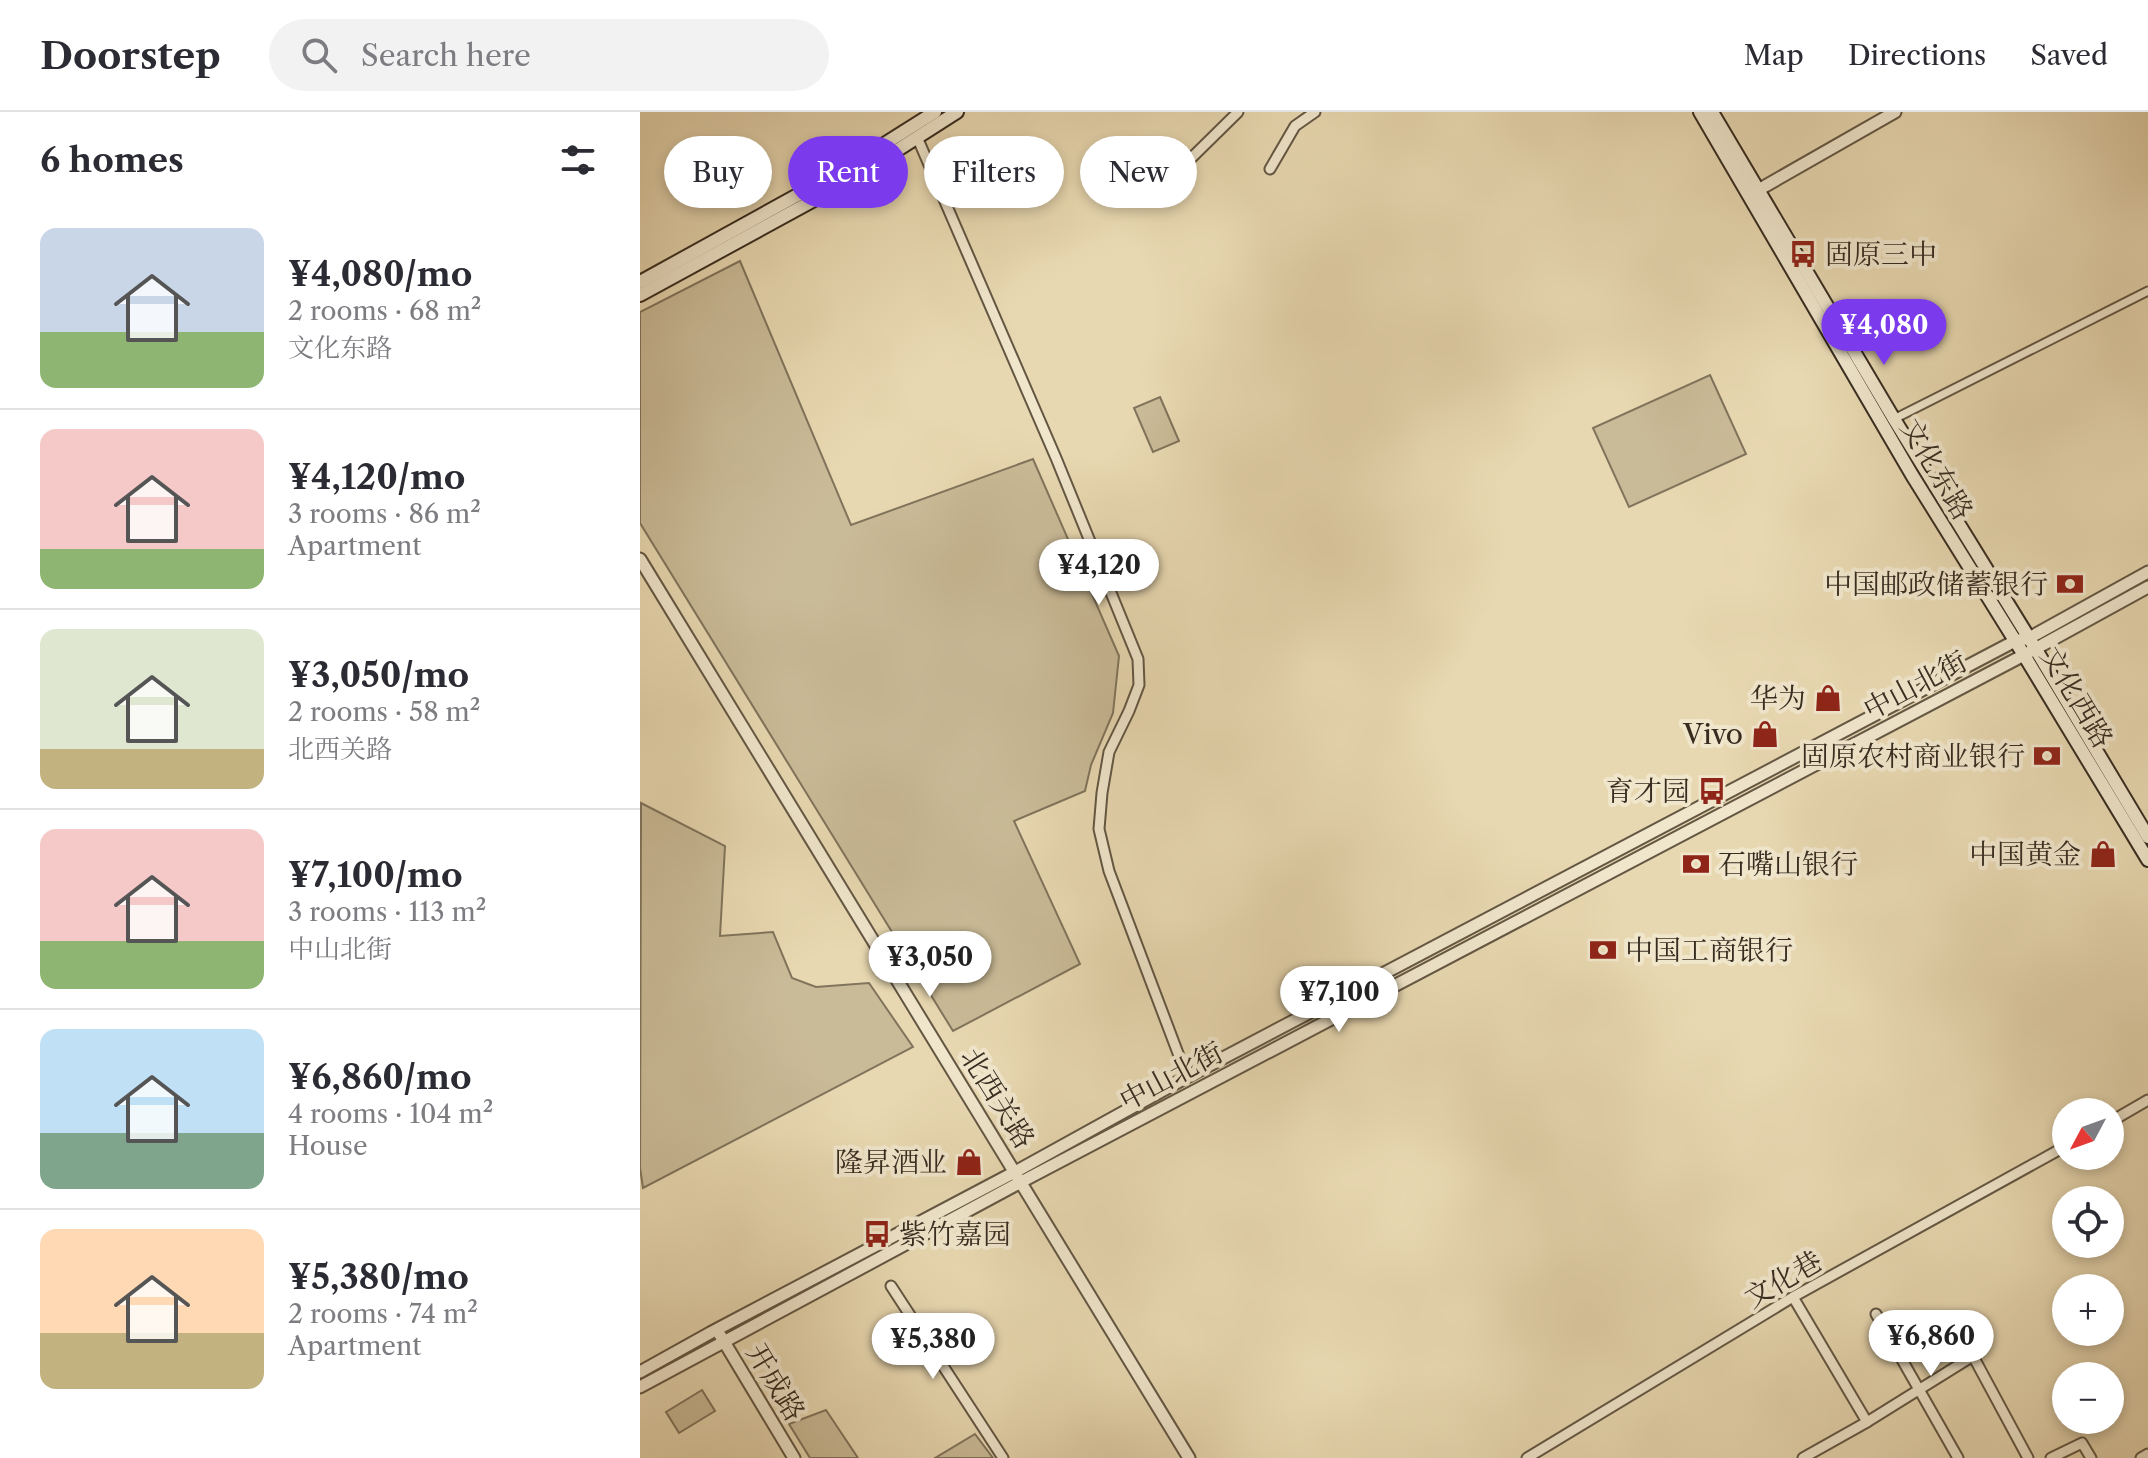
<!DOCTYPE html>
<html lang="en">
<head>
<meta charset="utf-8">
<style>
  :root { --surface:#fff; --page:#f2f2f3; --text:#2b2b33; --muted:#7c7c81; --line:#e1e1e2; --accent:#7c3aed }
  body { margin:0; font-family:"Libre Caslon Text","Noto Serif SC",serif; background:var(--page); color:var(--text); height:100vh; display:flex; flex-direction:column; font-size:30px; white-space:nowrap }
  * { box-sizing:border-box; margin:0 }
  p { font-size:26px; color:var(--muted) }
  .icon { flex:none; width:44px; height:44px; fill:none; stroke:currentColor; stroke-width:2; stroke-linecap:round; stroke-linejoin:round }
  .map { position:relative; flex:1; overflow:hidden }
  .panel { display:flex; flex-direction:column; background:var(--surface); width:640px }
  .panel>* { flex:none }
  .top-card { position:absolute; left:24px; top:24px; width:760px; height:72px; display:flex; gap:16px }
  .needle { width:52px; rotate:229deg }
  .buttons { position:absolute; left:1412px; top:986px; display:grid; gap:16px }
  .buttons a { display:grid; place-items:center; width:72px; height:72px; border-radius:50%; background:var(--surface); box-shadow:0 4px 12px #0003; font-size:40px }
  .price { position:absolute; translate:-50% -68px; padding:0 18px; border-radius:28px; background:#fff; color:#222; font-size:26px; line-height:52px; filter:drop-shadow(0 2px 4px #0008) }
  .price::after { content:''; position:absolute; left:50%; top:48px; width:24px; height:18px; margin-left:-12px; background:inherit; clip-path:polygon(0 0,100% 0,50% 100%) }
  .price.selected { background:var(--accent); color:#fff }
  ul { padding:0; list-style:none }
  li { display:flex; align-items:center; gap:24px; height:200px; padding:0 40px }
  li+li { border-top:2px solid var(--line) }
  li span { display:grid; place-items:center; flex:none; width:224px; height:160px; border-radius:16px; color:#555 }
  li>.icon { margin-inline-start:auto }
  span .icon { width:96px; height:96px; fill:#fffc; stroke-width:1 }
  li b { font-size:34px }
  h2 { display:flex; justify-content:space-between; align-items:center; height:96px; padding:0 40px; font-size:34px }
  .chip { padding:0 28px; border-radius:36px; background:var(--surface); box-shadow:0 4px 12px #0003; font-size:28px; line-height:72px }
  .chip.selected { background:var(--accent); color:#fff }
  header { display:flex; align-items:center; gap:48px; box-sizing:border-box; height:112px; padding:0 40px; background:var(--surface); border-bottom:2px solid var(--line) }
  header strong { font-size:38px }
  nav { display:flex; gap:44px; margin-inline-start:auto; font-size:28px }
  .search { width:560px; height:72px; background:var(--page); display:flex; align-items:center; gap:20px; box-sizing:border-box; padding:0 28px; border-radius:44px; color:var(--muted); font-size:30px }
  main { display:flex; flex:1; min-height:0 }
  .map>svg:first-child { display:block }
  .green { fill:#cabb98; stroke:#80745c; stroke-width:2 }
  .lines { fill:none; stroke-linecap:round; stroke-linejoin:round }
  .pedestrian-casing { stroke:#635744; stroke-width:11 }
  .minor-casing { stroke:#635744; stroke-width:13 }
  .tertiary-casing { stroke:#635744; stroke-width:15 }
  .secondary-casing { stroke:#372c20; stroke-width:16 }
  .pedestrian { stroke:#f0e6cc; stroke-width:7 }
  .minor { stroke:#f0e6cc; stroke-width:9 }
  .tertiary { stroke:#f0e6cc; stroke-width:11 }
  .secondary { stroke:#f0e6cc; stroke-width:12 }
  .labels { text-anchor:middle; stroke-width:8; stroke-linejoin:round; paint-order:stroke }
  .poi-label { font-size:28px; fill:#372c20; stroke:#f0e6cc; text-anchor:end }
  .street-label { font-size:28px; fill:#372c20; stroke:#f0e6cc }
</style>
</head>
<body>
<header>
<strong>Doorstep</strong>
<div class="search"><svg class="icon" aria-label="search" viewBox="0 0 24 24"><circle cx="10" cy="10" r="6"/><path d="M15 15l6 6"/></svg>Search here</div>
<nav><a>Map</a><a>Directions</a><a>Saved</a></nav>
</header>
<main>
<section class="panel">
<h2>6 homes<svg class="icon" aria-label="filters" viewBox="0 0 24 24"><path d="M4 7h16M4 17h16"/><circle cx="9" cy="7" r="2"/><circle cx="15" cy="17" r="2"/></svg></h2>
<ul>
<li><span style="background:linear-gradient(#c9d6e8 65%,#8fb573 0)"><svg class="icon" aria-label="home" viewBox="0 0 24 24"><path d="M3 11l9-7 9 7M6 9v11h12V9"/></svg></span><div><b>¥4,080/mo</b><p>2 rooms · 68 m²</p><p>文化东路</p></div></li>
<li><span style="background:linear-gradient(#f6c9c9 75%,#8fb573 0)"><svg class="icon" aria-label="home" viewBox="0 0 24 24"><path d="M3 11l9-7 9 7M6 9v11h12V9"/></svg></span><div><b>¥4,120/mo</b><p>3 rooms · 86 m²</p><p>Apartment</p></div></li>
<li><span style="background:linear-gradient(#dfe7d0 75%,#c2b280 0)"><svg class="icon" aria-label="home" viewBox="0 0 24 24"><path d="M3 11l9-7 9 7M6 9v11h12V9"/></svg></span><div><b>¥3,050/mo</b><p>2 rooms · 58 m²</p><p>北西关路</p></div></li>
<li><span style="background:linear-gradient(#f6c9c9 70%,#8fb573 0)"><svg class="icon" aria-label="home" viewBox="0 0 24 24"><path d="M3 11l9-7 9 7M6 9v11h12V9"/></svg></span><div><b>¥7,100/mo</b><p>3 rooms · 113 m²</p><p>中山北街</p></div></li>
<li><span style="background:linear-gradient(#bfe0f5 65%,#7fa58c 0)"><svg class="icon" aria-label="home" viewBox="0 0 24 24"><path d="M3 11l9-7 9 7M6 9v11h12V9"/></svg></span><div><b>¥6,860/mo</b><p>4 rooms · 104 m²</p><p>House</p></div></li>
<li><span style="background:linear-gradient(#ffd9b3 65%,#c2b280 0)"><svg class="icon" aria-label="home" viewBox="0 0 24 24"><path d="M3 11l9-7 9 7M6 9v11h12V9"/></svg></span><div><b>¥5,380/mo</b><p>2 rooms · 74 m²</p><p>Apartment</p></div></li>
</ul>
</section>
<div class="map">
<svg width="1508" height="1346" viewBox="0 0 1508 1346">
  <rect width="100%" height="100%" fill="#e8d8b1"/>
  <filter id="stains"><feTurbulence type="fractalNoise" baseFrequency=".0025" numOctaves="4"/><feColorMatrix values="0 0 0 0 .2 0 0 0 0 .09 0 0 0 0 .02 0 0 0 .5 -.17"/></filter>
  <radialGradient id="worn" r=".72"><stop offset=".6" stop-color="#630" stop-opacity="0"/><stop offset="1" stop-color="#630" stop-opacity=".3"/></radialGradient>
  <g class="green">
    <path d="M 100,149 L 211,413 L 393,347 L 479,544 L 473,601 L 451,653 L 445,679 L 374,709 L 440,852 L 313,919 L 0,411 L 0,200 Z"/>
    <path d="M 1070,263 L 1106,342 L 989,395 L 953,316 Z"/>
    <path d="M 520,285 L 539,329 L 513,340 L 494,296 Z"/>
    <path d="M 1,691 L 85,734 L 80,824 L 133,820 L 152,866 L 176,875 L 229,871 L 273,935 L 3,1076 L 0,1056 Z"/>
    <path d="M 62,1278 L 75,1299 L 39,1321 L 26,1300 Z"/>
    <path d="M 186,1298 L 218,1346 L 170,1346 L 149,1312 Z"/>
    <path d="M 335,1322 L 353,1346 L 295,1346 Z"/>
  </g>
  <g class="lines">
    <g class="pedestrian-casing">
      <path id="pedestrian" d="M 1254,307 L 1508,179"/>
    </g>
    <g class="minor-casing">
      <g id="minor">
        <path d="M 277,25 L 416,346 L 498,547 L 499,573 L 489,599 L 469,640 L 462,681 L 459,717 L 469,759 L 547,965"/>
        <path d="M 630,57 L 655,14 L 675,0"/>
        <path d="M 528,69 L 598,0"/>
        <path d="M 1470,1010 L 1508,988"/>
        <path d="M 251,1174 L 363,1346"/>
        <path d="M 1153,1185 L 1227,1310 L 1163,1346"/>
        <path d="M 1236,1202 L 1318,1346"/>
        <path d="M 1227,1310 L 1333,1244 L 1388,1346"/>
        <path d="M 887,1346 L 1153,1185 L 1426,1034"/>
        <path d="M 1411,1346 L 1442,1331 L 1451,1346"/>
        <path d="M 1501,1346 L 1508,1342"/>
      </g>
    </g>
    <g class="tertiary-casing">
      <g id="tertiary">
        <path d="M 1113,81 L 1255,0"/>
        <path d="M 0,447 L 549,1346"/>
        <path d="M 80,1223 L 154,1346"/>
        <path d="M 0,1260 L 70,1221 L 375,1060 L 547,965 L 1375,529 L 1389,526 L 1508,460"/>
        <path d="M 0,1275 L 381,1070 L 1384,543 L 1508,475"/>
      </g>
    </g>
    <g class="secondary-casing">
      <g id="secondary">
        <path d="M 1060,0 L 1272,363 L 1384,543 L 1508,748"/>
        <path d="M 1072,0 L 1254,307 L 1389,526 L 1508,725"/>
        <path d="M 0,170 L 203,58 L 295,0"/>
        <path d="M 0,183 L 209,69 L 317,0"/>
      </g>
    </g>
    <use href="#pedestrian" class="pedestrian"/>
    <use href="#minor" class="minor"/>
    <use href="#tertiary" class="tertiary"/>
    <use href="#secondary" class="secondary"/>
  </g>
  <defs>
    <g id="bus-bare" transform="scale(2.16)"><path d="M-5-6H5V4H4V6H2V4H-2V6H-4V4H-5ZM-3.5-4V0h7V-4ZM-3.5 1.2v1.5H-2V1.2ZM2 1.2v1.5H3.5V1.2Z" fill="#8f2418" stroke="#f0e6cc" stroke-width="2.5" paint-order="stroke"/></g>
    <g id="bank-bare" transform="scale(2.16)"><path d="M-6-4H6V4H-6ZM0-2.3a2.3 2.3 0 1 0 0 4.6a2.3 2.3 0 1 0 0-4.6Z" fill="#8f2418" stroke="#f0e6cc" stroke-width="2.5" paint-order="stroke"/></g>
    <g id="shop-bare" transform="scale(2.16)"><path d="M-5-2.5h2.3a2.7 3.5 0 0 1 5.4 0H5L5.5 6h-11ZM-1.5-2.5h3a1.5 2.3 0 0 0-3 0Z" fill="#8f2418" stroke="#f0e6cc" stroke-width="2.5" paint-order="stroke"/></g>
  </defs>
  <g fill-rule="evenodd">
    <use href="#bus-bare" x="1163" y="142"/>
    <use href="#bank-bare" x="1430" y="472"/>
    <use href="#shop-bare" x="1188" y="586"/>
    <use href="#shop-bare" x="1125" y="622"/>
    <use href="#bank-bare" x="1407" y="644"/>
    <use href="#bus-bare" x="1072" y="679"/>
    <use href="#shop-bare" x="1463" y="742"/>
    <use href="#bank-bare" x="1056" y="752"/>
    <use href="#bank-bare" x="963" y="838"/>
    <use href="#shop-bare" x="329" y="1050"/>
    <use href="#bus-bare" x="237" y="1122"/>
  </g>
  <g class="labels">
    <g class="poi-label">
      <text x="1185" y="152" text-anchor="start">固原三中</text>
      <text x="1408" y="482">中国邮政储蓄银行</text>
      <text x="1166" y="596">华为</text>
      <text x="1103" y="632">Vivo</text>
      <text x="1385" y="654">固原农村商业银行</text>
      <text x="1050" y="689">育才园</text>
      <text x="1441" y="752">中国黄金</text>
      <text x="1078" y="762" text-anchor="start">石嘴山银行</text>
      <text x="985" y="848" text-anchor="start">中国工商银行</text>
      <text x="307" y="1060">隆昇酒业</text>
      <text x="259" y="1132" text-anchor="start">紫竹嘉园</text>
    </g>
    <g class="street-label">
      <text transform="translate(1297 357) rotate(59)" y="10">文化东路</text>
      <text transform="translate(1275 573) rotate(-28)" y="10">中山北街</text>
      <text transform="translate(1437 585) rotate(59)" y="10">文化西路</text>
      <text transform="translate(531 964) rotate(-28)" y="10">中山北街</text>
      <text transform="translate(358 986) rotate(58)" y="10">北西关路</text>
      <text transform="translate(1143 1167) rotate(-30)" y="10">文化巷</text>
      <text transform="translate(136 1270) rotate(59)" y="10">开成路</text>
    </g>
  </g>
  <rect width="100%" height="100%" filter="url(#stains)"/>
  <rect width="100%" height="100%" fill="url(#worn)"/>
</svg>
<div class="buttons">
<a><svg class="needle" viewBox="-14 -14 28 28"><path d="M0-13l5 13h-10z" fill="#e53935"/><path d="M0 13l5-13h-10z" fill="#7c7c81"/></svg></a>
<a><svg class="icon" aria-label="locate" viewBox="0 0 24 24"><circle cx="12" cy="12" r="6"/><path d="M12 2v4M12 18v4M2 12h4M18 12h4"/></svg></a>
<a>+</a>
<a>−</a>
</div>
<b class="price selected" style="left:1244px;top:255px">¥4,080</b>
<b class="price" style="left:459px;top:495px">¥4,120</b>
<b class="price" style="left:290px;top:887px">¥3,050</b>
<b class="price" style="left:699px;top:922px">¥7,100</b>
<b class="price" style="left:1291px;top:1266px">¥6,860</b>
<b class="price" style="left:293px;top:1269px">¥5,380</b>
<div class="top-card">
<a class="chip">Buy</a>
<a class="chip selected">Rent</a>
<a class="chip">Filters</a>
<a class="chip">New</a>
</div>
</div>
</main>
</body>
</html>
